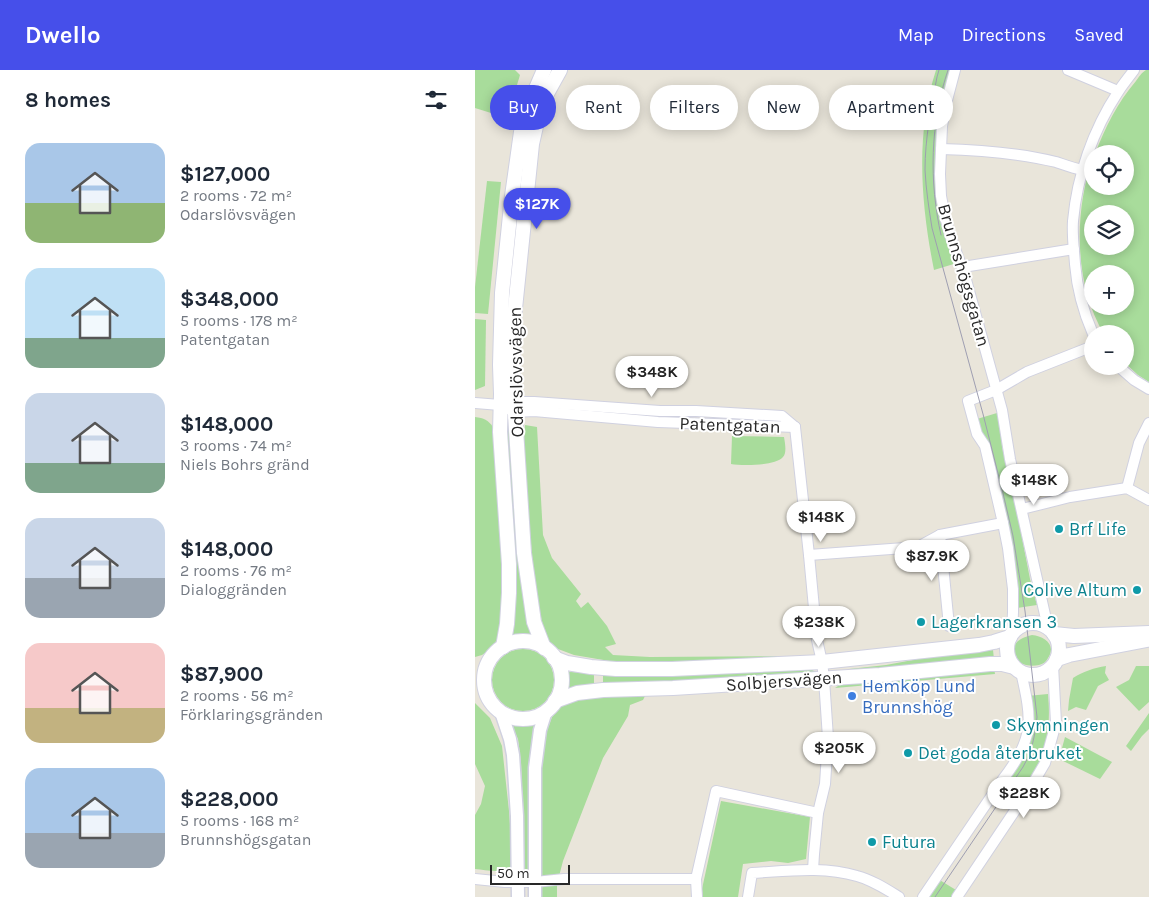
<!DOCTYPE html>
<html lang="en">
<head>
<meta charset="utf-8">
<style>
  :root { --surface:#fff; --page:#f6f6f7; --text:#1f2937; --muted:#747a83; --accent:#464fea }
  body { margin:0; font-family:Karla,sans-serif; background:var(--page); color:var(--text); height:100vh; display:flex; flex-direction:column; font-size:19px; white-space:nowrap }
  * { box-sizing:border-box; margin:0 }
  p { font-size:16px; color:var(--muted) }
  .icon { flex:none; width:28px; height:28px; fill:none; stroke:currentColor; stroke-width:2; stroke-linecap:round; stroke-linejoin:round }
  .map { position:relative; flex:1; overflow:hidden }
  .drawer { display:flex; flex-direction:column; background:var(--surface); width:475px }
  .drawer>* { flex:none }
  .hud { position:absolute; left:15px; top:15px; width:475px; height:45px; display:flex; gap:10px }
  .controls { position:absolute; left:609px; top:75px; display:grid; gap:10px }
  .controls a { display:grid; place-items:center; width:50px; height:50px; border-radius:50%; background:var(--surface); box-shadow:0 2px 12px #0003; font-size:25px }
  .scale { position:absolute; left:15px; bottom:12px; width:80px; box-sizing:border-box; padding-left:5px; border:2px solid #282828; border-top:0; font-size:14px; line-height:18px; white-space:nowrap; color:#282828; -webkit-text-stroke:4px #fff; paint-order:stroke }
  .price { position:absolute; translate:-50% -42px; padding:0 11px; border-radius:18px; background:#fff; color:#222; font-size:16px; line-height:32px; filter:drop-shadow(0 1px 2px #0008) }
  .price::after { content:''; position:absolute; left:50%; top:30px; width:15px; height:11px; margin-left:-8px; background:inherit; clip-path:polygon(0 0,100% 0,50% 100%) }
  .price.on { background:var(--accent); color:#fff }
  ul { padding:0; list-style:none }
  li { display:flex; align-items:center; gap:15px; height:125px; padding:0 25px }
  li span { display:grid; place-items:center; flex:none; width:140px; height:100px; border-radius:15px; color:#555 }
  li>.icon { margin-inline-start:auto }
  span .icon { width:60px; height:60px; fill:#fffc; stroke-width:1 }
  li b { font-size:21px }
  h2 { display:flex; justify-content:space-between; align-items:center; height:60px; padding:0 25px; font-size:21px }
  .tag { padding:0 18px; border-radius:22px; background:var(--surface); box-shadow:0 2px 12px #0003; font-size:18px; line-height:45px }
  .tag.on { background:var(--accent); color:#fff }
  header { display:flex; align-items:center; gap:30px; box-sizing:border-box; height:70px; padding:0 25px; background:var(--accent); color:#fff }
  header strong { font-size:24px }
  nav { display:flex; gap:28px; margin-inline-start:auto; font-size:18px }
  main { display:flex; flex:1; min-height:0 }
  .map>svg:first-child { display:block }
  .green { fill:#a8dc9b; fill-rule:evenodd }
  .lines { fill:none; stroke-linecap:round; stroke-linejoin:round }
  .minor-casing { stroke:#d0d1e0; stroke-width:12 }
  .tertiary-casing { stroke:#d0d1e0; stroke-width:15 }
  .secondary-casing { stroke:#d0d1e0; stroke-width:16 }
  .minor { stroke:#fff; stroke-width:10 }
  .tertiary { stroke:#fff; stroke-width:12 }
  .secondary { stroke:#fff; stroke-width:14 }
  .tram { stroke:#9e9eb1; stroke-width:1 }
  .culture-dot { fill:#0f9aa8; stroke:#fff; stroke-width:2 }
  .shop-dot { fill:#3f7fe0; stroke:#fff; stroke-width:2 }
  .labels { text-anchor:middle; stroke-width:4; stroke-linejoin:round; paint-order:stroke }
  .street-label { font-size:18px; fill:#282828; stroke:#fff }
  .culture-label { font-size:18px; fill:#0d838f; stroke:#fff; text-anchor:start }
  .shop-label { font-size:18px; fill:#366cbe; stroke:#fff; text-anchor:start }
</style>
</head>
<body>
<header>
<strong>Dwello</strong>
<nav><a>Map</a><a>Directions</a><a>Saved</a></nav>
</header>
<main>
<section class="drawer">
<h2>8 homes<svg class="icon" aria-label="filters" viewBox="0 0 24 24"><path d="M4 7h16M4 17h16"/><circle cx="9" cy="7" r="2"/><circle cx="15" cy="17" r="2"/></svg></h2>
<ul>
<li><span style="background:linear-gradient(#a9c7e8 60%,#8fb573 0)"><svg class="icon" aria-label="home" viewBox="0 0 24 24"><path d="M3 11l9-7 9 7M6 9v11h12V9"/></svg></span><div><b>$127,000</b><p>2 rooms · 72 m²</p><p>Odarslövsvägen</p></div></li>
<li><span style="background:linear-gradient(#bfe0f5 70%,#7fa58c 0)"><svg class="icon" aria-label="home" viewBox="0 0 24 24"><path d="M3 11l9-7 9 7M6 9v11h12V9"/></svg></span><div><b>$348,000</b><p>5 rooms · 178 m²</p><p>Patentgatan</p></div></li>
<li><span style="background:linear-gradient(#c9d6e8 70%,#7fa58c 0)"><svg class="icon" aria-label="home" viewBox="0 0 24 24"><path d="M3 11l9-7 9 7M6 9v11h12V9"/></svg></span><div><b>$148,000</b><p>3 rooms · 74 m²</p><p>Niels Bohrs gränd</p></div></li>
<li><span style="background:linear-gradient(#c9d6e8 60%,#9aa5b1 0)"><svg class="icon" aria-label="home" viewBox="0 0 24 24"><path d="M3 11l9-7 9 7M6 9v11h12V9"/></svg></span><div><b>$148,000</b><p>2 rooms · 76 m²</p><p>Dialoggränden</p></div></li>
<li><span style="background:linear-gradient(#f6c9c9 65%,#c2b280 0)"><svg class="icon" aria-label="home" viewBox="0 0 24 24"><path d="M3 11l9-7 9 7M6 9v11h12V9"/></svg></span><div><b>$87,900</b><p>2 rooms · 56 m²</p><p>Förklaringsgränden</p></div></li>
<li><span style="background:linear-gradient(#a9c7e8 65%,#9aa5b1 0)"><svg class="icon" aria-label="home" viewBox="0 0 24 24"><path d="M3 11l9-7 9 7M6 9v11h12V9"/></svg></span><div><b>$228,000</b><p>5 rooms · 168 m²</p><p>Brunnshögsgatan</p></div></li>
</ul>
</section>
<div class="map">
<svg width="674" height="827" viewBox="0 0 674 827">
  <rect width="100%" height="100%" fill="#e9e5da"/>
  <g class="green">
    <path d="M 0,0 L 40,0 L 45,5 L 32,48 L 0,38 Z"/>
    <path d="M 461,0 L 476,0 L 462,99 L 482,193 L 459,200 C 446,135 440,64 461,0 Z"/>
    <path d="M 671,0 L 674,0 L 674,312 L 663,305 L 650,293 L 650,264 L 629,264 C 599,214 599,144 617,90 L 618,116 L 650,116 L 650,84 L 620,84 C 630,58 642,33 661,11 C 664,7 666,3 671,0 ZM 618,144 L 650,144 L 650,176 L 618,176 ZM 618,204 L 650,204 L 650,236 L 618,236 Z"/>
    <path d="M 12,111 L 26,112 L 13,244 L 0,243 L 0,217 Z"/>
    <path d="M 0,249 L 11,250 L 10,316 L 0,320 Z"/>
    <path d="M 522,343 L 526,357 L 527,377 L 538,421 L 555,509 L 562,535 L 542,538 L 506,363 L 502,349 Z"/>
    <path d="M 0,347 C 9,348 13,350 18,357 L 28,482 L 26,542 L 24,565 L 18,577 L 7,585 L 0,587 Z"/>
    <path d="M 35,350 L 57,565 L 48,563 L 38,565 L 40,545 L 41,514 L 30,351 Z"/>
    <path d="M 50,355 L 62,357 L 68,465 L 77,488 L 106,524 L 101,531 L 106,538 L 113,532 L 132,556 L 141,574 L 130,577 L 138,585 L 175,587 L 327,586 L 218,593 L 146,593 L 99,585 L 83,579 L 74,571 L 68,556 L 62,529 L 58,497 L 48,379 Z"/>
    <path d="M 257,366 L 309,367 C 310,373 312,383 308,387 C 300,396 267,396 256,394 Z"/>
    <path d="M 557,565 C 569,566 582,575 573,588 C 571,592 568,594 564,595 C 552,598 536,593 539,578 C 540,574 542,571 546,569 C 549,567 553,566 557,565 Z"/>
    <circle cx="48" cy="610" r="31"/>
    <path d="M 518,580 L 519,589 L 438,597 L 372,601 L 374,599 L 411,595 L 454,587 Z"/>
    <path d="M 631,596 L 630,603 L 634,610 L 623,616 L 611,640 L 601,637 L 593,641 L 594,630 L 598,608 C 609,601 619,598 631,596 Z"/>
    <path d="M 661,596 L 674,596 L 674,632 L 664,641 L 641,617 L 654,610 Z"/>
    <path d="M 333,598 L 341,602 L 341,605 L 128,614 L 128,604 Z"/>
    <path d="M 519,598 L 520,604 L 360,618 L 366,614 Z"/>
    <path d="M 94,602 L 119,603 L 119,615 L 94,618 Z"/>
    <path d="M 573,624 C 577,670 568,690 544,728 L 526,716 L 550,681 L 552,626 Z"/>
    <path d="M 138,626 L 170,626 L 168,630 L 155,635 L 153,646 L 128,688 L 88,791 L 82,814 L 82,827 L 65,827 L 65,746 L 67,692 L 70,666 L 77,647 L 88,635 L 102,630 Z"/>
    <path d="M 0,633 L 15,648 L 27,676 L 34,741 L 38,794 C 29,805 13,800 0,799 L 0,745 L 6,734 L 10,716 L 0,694 Z"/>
    <path d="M 674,643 L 674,659 L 667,666 L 656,681 L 651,676 Z"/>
    <path d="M 61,654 L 57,669 L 55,692 L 55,805 L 52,806 L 50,803 L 46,692 L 43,669 L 36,655 L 54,655 Z"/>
    <path d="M 590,667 L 637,692 L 625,709 L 584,689 Z"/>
    <path d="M 246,731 L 335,747 L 331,789 L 313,793 L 296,791 L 268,794 L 263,827 L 228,827 L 227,819 Z"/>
    <path d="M 463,809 L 481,820 L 477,827 L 451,827 Z"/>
  </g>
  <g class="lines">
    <g class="minor-casing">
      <g id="minor">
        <path d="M 480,0 L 471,34 L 467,56 L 465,104 L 466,126 L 470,147 L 475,165 L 490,206 L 527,340 L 535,389 L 573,558"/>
        <path d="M 593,0 L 643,21"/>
        <path d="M 466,79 C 505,80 544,83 581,92 C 590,95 598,98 607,100"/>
        <path d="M 488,197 L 599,179"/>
        <path d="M 618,264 C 608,241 602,218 600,194 C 599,180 597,165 598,151 C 602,106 618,60 643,22 C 648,14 654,7 659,0"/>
        <path d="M 643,296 L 659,310 L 674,319"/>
        <path d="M 0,333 L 25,335 L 40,342 L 59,341 L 183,352 L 320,357"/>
        <path d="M 33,333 L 40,332 L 59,332 L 185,341 L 221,341 L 307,346 L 320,357"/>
        <path d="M 320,357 L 334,485 L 342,570 L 347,592 L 349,609 L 353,668 L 350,714 L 343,743 L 339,784 L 338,800"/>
        <path d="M 652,418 L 664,373 L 674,353"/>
        <path d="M 547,439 L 595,427 L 652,418 L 674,430"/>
        <path d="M 465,465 L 474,556"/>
        <path d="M 334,485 L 443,477 L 465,465 L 528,453"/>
        <path d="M 537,564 L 538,542 L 538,519 L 533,478 L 528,453 L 510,376 L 502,364 L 493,331 L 521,320 L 552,302 L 618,276"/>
        <path d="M 0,809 L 30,812 L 60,812 L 89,809 L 221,809"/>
        <path d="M 222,827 L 221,809 L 241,721 L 343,743"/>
        <path d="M 273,827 L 277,803 C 312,801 349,796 382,806 C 397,810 411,819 424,827"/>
        <path d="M 448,827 L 528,709 C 560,668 557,650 546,602"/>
        <path d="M 482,827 L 557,715 L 570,693 L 581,653 L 578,595"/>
      </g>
    </g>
    <g class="tertiary-casing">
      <g id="tertiary">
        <path d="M 26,642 L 35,669 L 38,685 L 42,746 L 43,827"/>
        <path d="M 60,827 L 60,698 L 65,660 L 71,641"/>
      </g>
    </g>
    <g class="secondary-casing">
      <g id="secondary">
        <circle cx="558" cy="579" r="26"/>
        <path d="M 579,564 L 599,566 L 674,563"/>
        <circle cx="48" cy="610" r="39"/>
        <path d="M 28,577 L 32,554 L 34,523 L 34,494 L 25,362 L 26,324 L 25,295 L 27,223 L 37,126 L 46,62 L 59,23 L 69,0"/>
        <path d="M 69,578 L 59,552 L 49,483 L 38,313 L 38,258 L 57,74 L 64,43 L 70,27 L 85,0"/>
        <path d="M 79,588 L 92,593 L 116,597 L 141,599 L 197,599 L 347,592 L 504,575 L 519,572 L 535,567"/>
        <path d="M 582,589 L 594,585 L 672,570"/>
        <path d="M 80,631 L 102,623 L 128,620 L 198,618 L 278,613 L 405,605 L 515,594 L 527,594 L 539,597"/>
      </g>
    </g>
    <use href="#minor" class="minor"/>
    <use href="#tertiary" class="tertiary"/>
    <use href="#secondary" class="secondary"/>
    <g class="tram">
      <path d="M 466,165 C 454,112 455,53 473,0"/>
      <path d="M 460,827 L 548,697 C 557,681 560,666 562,647 L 550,541 L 538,466 L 528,423 L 508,344 L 457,158 C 454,139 451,120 450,100 C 450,69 456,38 462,7 L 464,0"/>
    </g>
  </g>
  <g class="culture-dot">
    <circle cx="584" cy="459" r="5"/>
    <circle cx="662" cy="520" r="5"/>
    <circle cx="446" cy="552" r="5"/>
    <circle cx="521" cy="655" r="5"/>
    <circle cx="433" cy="683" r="5"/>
    <circle cx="397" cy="772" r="5"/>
  </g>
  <circle class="shop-dot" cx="377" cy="626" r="5"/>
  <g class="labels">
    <g class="street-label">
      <text transform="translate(489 205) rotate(74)" y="6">Brunnshögsgatan</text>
      <text transform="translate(41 302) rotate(-91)" y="6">Odarslövsvägen</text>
      <text transform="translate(255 355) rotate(2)" y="6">Patentgatan</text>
      <text transform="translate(309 611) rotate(-4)" y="6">Solbjersvägen</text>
    </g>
    <g class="culture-label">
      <text x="594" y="465">Brf Life</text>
      <text x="652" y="526" text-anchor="end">Colive Altum</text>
      <text x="456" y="558">Lagerkransen 3</text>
      <text x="531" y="661">Skymningen</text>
      <text x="443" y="689">Det goda återbruket</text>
      <text x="407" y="778">Futura</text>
    </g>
    <g class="shop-label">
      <text x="387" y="622">Hemköp Lund<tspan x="387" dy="21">Brunnshög</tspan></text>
    </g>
  </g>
</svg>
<div class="controls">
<a><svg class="icon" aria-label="locate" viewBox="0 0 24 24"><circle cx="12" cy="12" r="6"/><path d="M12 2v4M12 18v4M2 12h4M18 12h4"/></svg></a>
<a><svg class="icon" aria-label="layers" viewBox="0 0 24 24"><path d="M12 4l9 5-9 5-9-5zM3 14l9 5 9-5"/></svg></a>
<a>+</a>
<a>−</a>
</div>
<div class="scale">50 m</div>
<b class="price on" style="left:62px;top:160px">$127K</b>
<b class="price" style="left:177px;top:328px">$348K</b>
<b class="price" style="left:559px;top:436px">$148K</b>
<b class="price" style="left:346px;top:473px">$148K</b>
<b class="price" style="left:457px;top:512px">$87.9K</b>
<b class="price" style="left:344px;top:578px">$238K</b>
<b class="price" style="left:364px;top:704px">$205K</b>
<b class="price" style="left:549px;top:749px">$228K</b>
<div class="hud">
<a class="tag on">Buy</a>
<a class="tag">Rent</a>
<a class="tag">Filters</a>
<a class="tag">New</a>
<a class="tag">Apartment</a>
</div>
</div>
</main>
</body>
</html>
